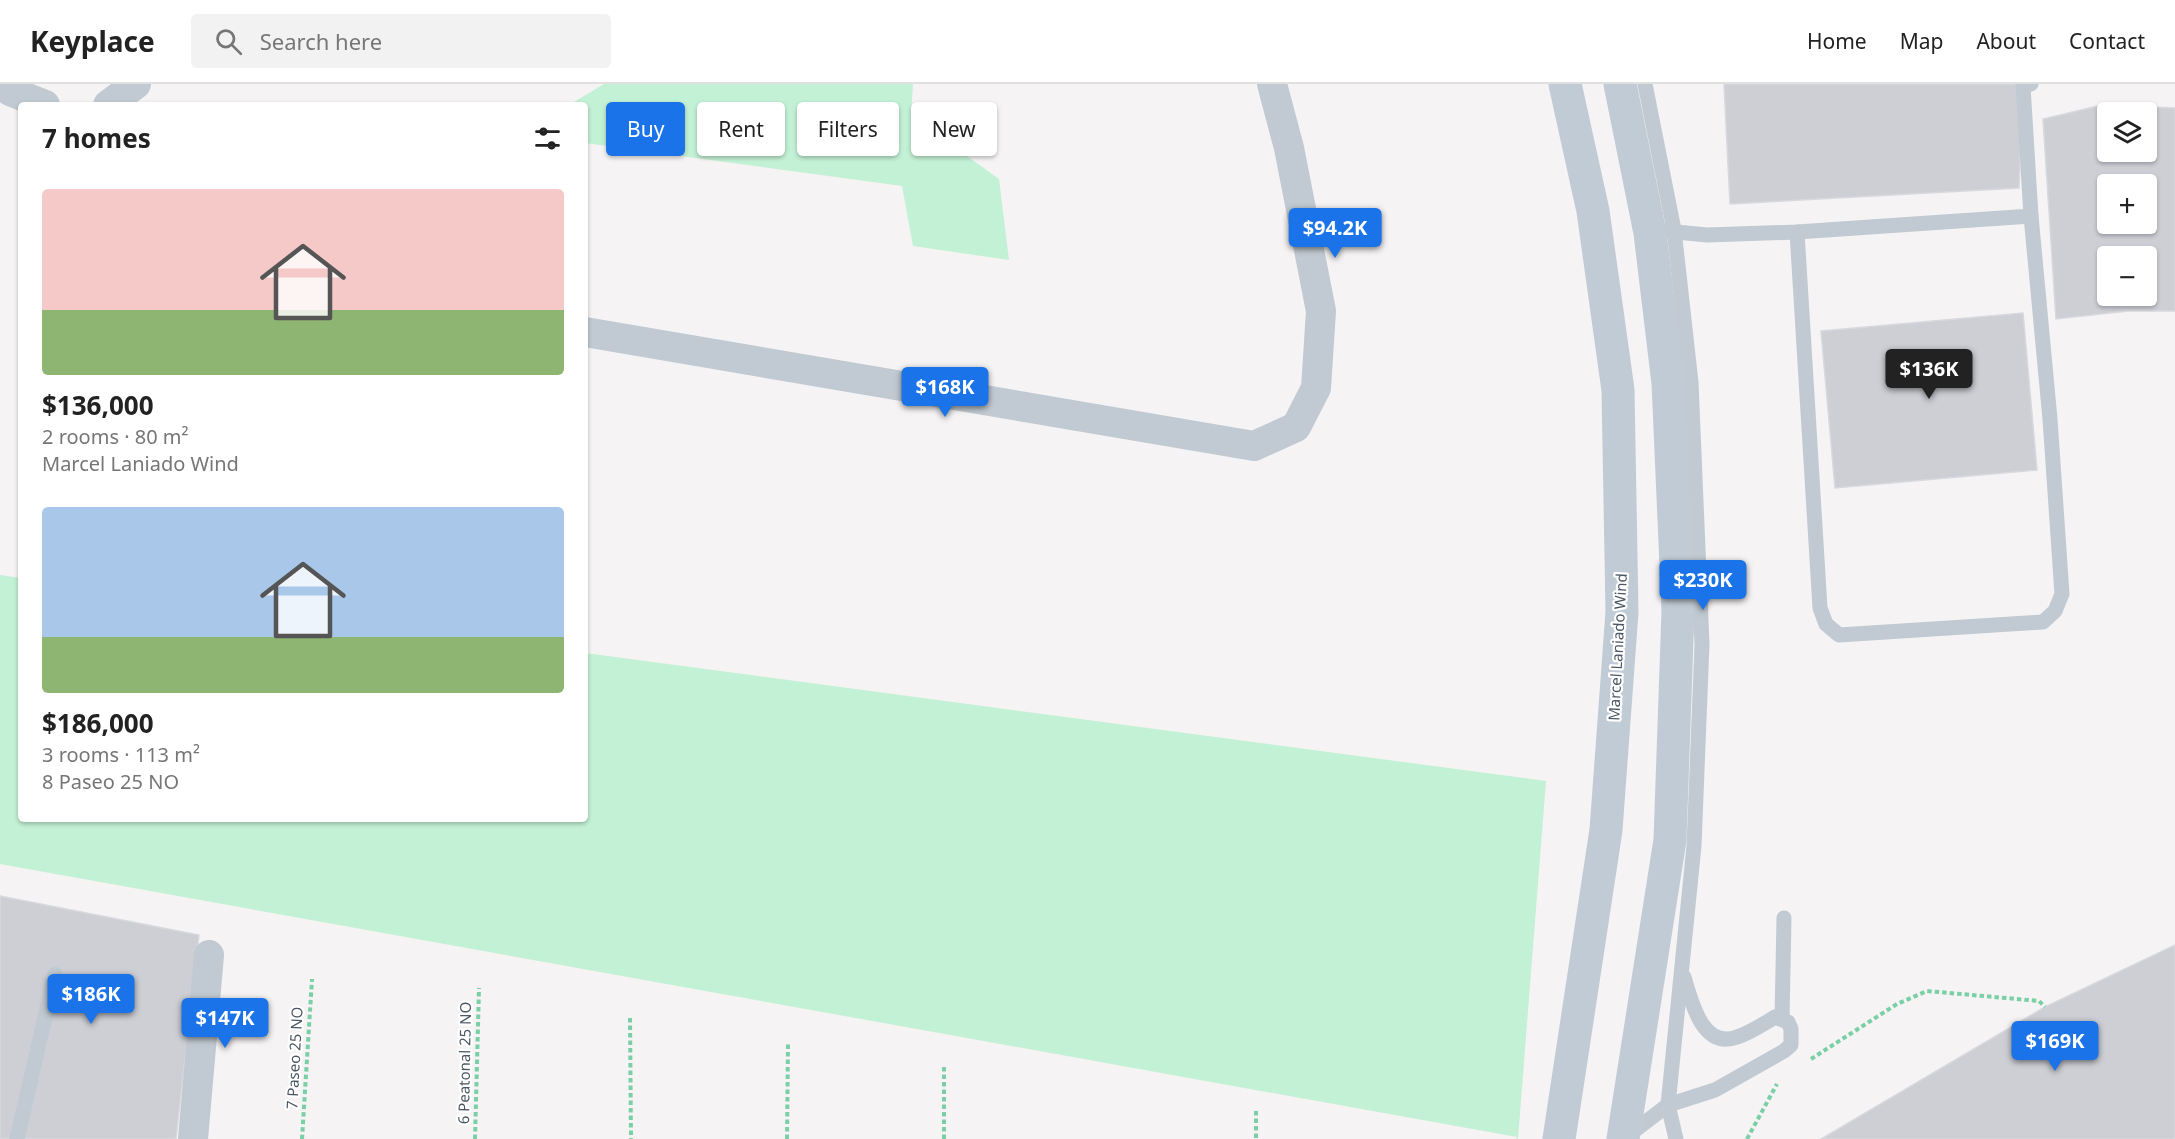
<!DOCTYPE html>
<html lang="en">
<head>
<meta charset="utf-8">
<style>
  :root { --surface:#fff; --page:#f2f2f2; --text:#222; --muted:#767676; --line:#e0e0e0; --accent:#1a73e8 }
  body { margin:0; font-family:"Noto Sans",sans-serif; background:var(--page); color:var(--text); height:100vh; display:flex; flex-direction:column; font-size:22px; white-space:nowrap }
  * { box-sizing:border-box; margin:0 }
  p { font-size:20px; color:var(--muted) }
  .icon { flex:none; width:33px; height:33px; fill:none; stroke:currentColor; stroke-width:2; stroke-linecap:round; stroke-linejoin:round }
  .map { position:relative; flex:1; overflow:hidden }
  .side { position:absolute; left:18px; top:18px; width:570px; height:720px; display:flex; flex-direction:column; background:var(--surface); border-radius:6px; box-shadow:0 2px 4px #0004 }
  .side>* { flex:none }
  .guide { position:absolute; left:606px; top:18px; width:570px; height:54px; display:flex; gap:12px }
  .controls { position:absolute; left:2097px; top:18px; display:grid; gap:12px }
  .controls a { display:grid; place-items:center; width:60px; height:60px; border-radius:6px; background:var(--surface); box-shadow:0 2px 4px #0004; font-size:30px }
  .price { position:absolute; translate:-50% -51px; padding:0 14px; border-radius:6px; background:var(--accent); color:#fff; font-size:20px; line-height:39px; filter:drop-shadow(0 2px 3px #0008) }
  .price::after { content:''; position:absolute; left:50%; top:36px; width:18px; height:14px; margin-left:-9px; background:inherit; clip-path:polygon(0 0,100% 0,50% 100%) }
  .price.on { background:#222; color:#fff }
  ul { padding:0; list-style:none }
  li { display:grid; align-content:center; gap:12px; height:318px; padding:0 24px }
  li span { display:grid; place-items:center; height:186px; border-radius:6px; color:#555 }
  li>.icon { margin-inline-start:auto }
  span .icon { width:108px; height:108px; fill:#fffc; stroke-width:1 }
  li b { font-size:26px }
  h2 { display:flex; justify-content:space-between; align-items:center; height:72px; padding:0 24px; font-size:26px }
  .chip { padding:0 21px; border-radius:6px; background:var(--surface); box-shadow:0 2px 4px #0004; font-size:21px; line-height:54px }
  .chip.on { background:var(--accent); color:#fff }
  header { display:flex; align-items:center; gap:36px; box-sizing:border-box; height:84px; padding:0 30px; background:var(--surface); border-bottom:2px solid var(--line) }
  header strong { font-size:28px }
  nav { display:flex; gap:33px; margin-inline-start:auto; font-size:21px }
  .search { width:420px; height:54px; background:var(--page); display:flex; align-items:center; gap:15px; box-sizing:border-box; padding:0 21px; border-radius:6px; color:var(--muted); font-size:22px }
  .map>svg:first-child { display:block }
  .green { fill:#c3f1d5 }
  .building { fill:#cdcfd5; stroke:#d7d9de; stroke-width:1.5; fill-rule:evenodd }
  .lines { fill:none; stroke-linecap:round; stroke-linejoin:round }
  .path { stroke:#7ad0a6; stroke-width:4; stroke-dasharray:4.5 3; stroke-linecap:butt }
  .lane { stroke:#c1cad2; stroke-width:15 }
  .street { stroke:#c1cad2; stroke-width:30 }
  .secondary { stroke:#c1cbd6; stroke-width:33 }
  .labels { text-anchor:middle; stroke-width:4.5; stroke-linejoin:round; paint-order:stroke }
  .street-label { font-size:15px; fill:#4a5661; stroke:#fff }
</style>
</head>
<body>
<header>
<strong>Keyplace</strong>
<div class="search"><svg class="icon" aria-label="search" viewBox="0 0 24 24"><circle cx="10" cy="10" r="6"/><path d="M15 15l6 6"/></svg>Search here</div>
<nav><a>Home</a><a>Map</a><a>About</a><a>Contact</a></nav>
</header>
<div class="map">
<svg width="2175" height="1055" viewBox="0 0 2175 1055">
  <rect width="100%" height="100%" fill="#f5f3f3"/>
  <g class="green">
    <path d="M 604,0 L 913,0 L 911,32 L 999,95 L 1009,176 L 913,162 L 902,102 L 585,59 L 585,21 L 569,21 Z"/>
    <path d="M 0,491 L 21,494 L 21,735 L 585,735 L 585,569 L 1546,697 L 1518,1055 L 1516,1055 L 1517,1053 L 0,780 Z"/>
  </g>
  <g class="building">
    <path d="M 1724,0 L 2023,0 L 2019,104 L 1730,120 Z"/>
    <path d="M 2102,21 L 2175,24 L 2175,227 L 2128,227 L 2056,235 L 2043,35 ZM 2108,28 L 2146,28 L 2146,68 L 2108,68 ZM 2108,100 L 2146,100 L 2146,140 L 2108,140 ZM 2108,172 L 2146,172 L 2146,212 L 2108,212 Z"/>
    <path d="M 2023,229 L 2037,386 L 1835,404 L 1821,247 Z"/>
    <path d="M 0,812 L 199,851 L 176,1055 L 0,1055 Z"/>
    <path d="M 2175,861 L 2175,1055 L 1821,1055 L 2045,923 Z"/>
  </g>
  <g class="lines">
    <g class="path">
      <path d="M 630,934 L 631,1055"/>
      <path d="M 1811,975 L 1897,920 L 1927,907 L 2039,917 L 2045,923"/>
      <path d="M 1256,1027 L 1256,1055"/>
      <path d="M 302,1055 L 312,895"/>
      <path d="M 475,1055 L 479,904"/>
      <path d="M 787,1055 L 788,959"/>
      <path d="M 944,1055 L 944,982"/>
      <path d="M 1747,1055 L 1777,1000"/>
    </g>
    <g class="lane">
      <path d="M 1645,0 L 1674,146 L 1691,298 L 1702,560 L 1694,762 L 1668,1021 L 1676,1055"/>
      <path d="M 1666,147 L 1707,151 L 1797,148 L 2031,132 L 2023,2 L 2031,0"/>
      <path d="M 1797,148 L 1820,524 L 1826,540 L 1839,551 L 2043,538 L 2055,527 L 2062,510 L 2050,335 L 2031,132"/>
      <path d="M 1782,935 L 1784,834"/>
      <path d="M 1626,1053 L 1668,1021 L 1715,1006 L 1784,967 L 1791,961 L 1791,945 L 1788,938 L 1775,933 C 1763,940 1750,949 1737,953 C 1702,966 1691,916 1684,893"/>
      <path d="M 17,1055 L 55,890"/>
    </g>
    <g class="street">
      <path d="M 6,0 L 10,7 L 45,21"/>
      <path d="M 108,21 L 136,0"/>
      <path d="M 585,248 L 1254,362 L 1296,343 L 1316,304 L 1321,227 L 1289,64 L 1272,0"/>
      <path d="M 193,1055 L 209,871"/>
    </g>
    <g class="secondary">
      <path d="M 1620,0 L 1650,149 L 1668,299 L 1678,527 L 1670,756 L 1623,1055"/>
      <path d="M 1559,1055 L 1606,746 L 1622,528 L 1618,306 L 1593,127 L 1565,0"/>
    </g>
  </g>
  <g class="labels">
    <g class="street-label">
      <text transform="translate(1618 563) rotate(-87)" y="5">Marcel Laniado Wind</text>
      <text transform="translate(295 974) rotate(-87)" y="5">7 Paseo 25 NO</text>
      <text transform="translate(465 979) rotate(-89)" y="5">6 Peatonal 25 NO</text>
    </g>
  </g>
</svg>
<div class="controls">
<a><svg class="icon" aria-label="layers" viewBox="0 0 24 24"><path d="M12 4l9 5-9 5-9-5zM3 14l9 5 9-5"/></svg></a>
<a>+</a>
<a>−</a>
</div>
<b class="price" style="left:1335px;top:175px">$94.2K</b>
<b class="price on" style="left:1929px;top:316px">$136K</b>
<b class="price" style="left:945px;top:334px">$168K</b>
<b class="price" style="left:1703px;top:527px">$230K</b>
<b class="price" style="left:91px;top:941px">$186K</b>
<b class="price" style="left:225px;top:965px">$147K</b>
<b class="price" style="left:2055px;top:988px">$169K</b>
<div class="guide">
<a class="chip on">Buy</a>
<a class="chip">Rent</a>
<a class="chip">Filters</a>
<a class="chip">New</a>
</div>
<section class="side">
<h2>7 homes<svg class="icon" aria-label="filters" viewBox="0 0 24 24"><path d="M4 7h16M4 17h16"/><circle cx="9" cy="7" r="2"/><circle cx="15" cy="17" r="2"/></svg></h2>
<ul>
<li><span style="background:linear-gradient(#f6c9c9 65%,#8fb573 0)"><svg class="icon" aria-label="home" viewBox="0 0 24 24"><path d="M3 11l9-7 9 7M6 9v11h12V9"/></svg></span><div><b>$136,000</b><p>2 rooms · 80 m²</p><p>Marcel Laniado Wind</p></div></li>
<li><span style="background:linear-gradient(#a9c7e8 70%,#8fb573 0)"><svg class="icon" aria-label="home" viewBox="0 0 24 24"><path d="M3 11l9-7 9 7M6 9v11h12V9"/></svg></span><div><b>$186,000</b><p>3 rooms · 113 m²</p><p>8 Paseo 25 NO</p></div></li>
</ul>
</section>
</div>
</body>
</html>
